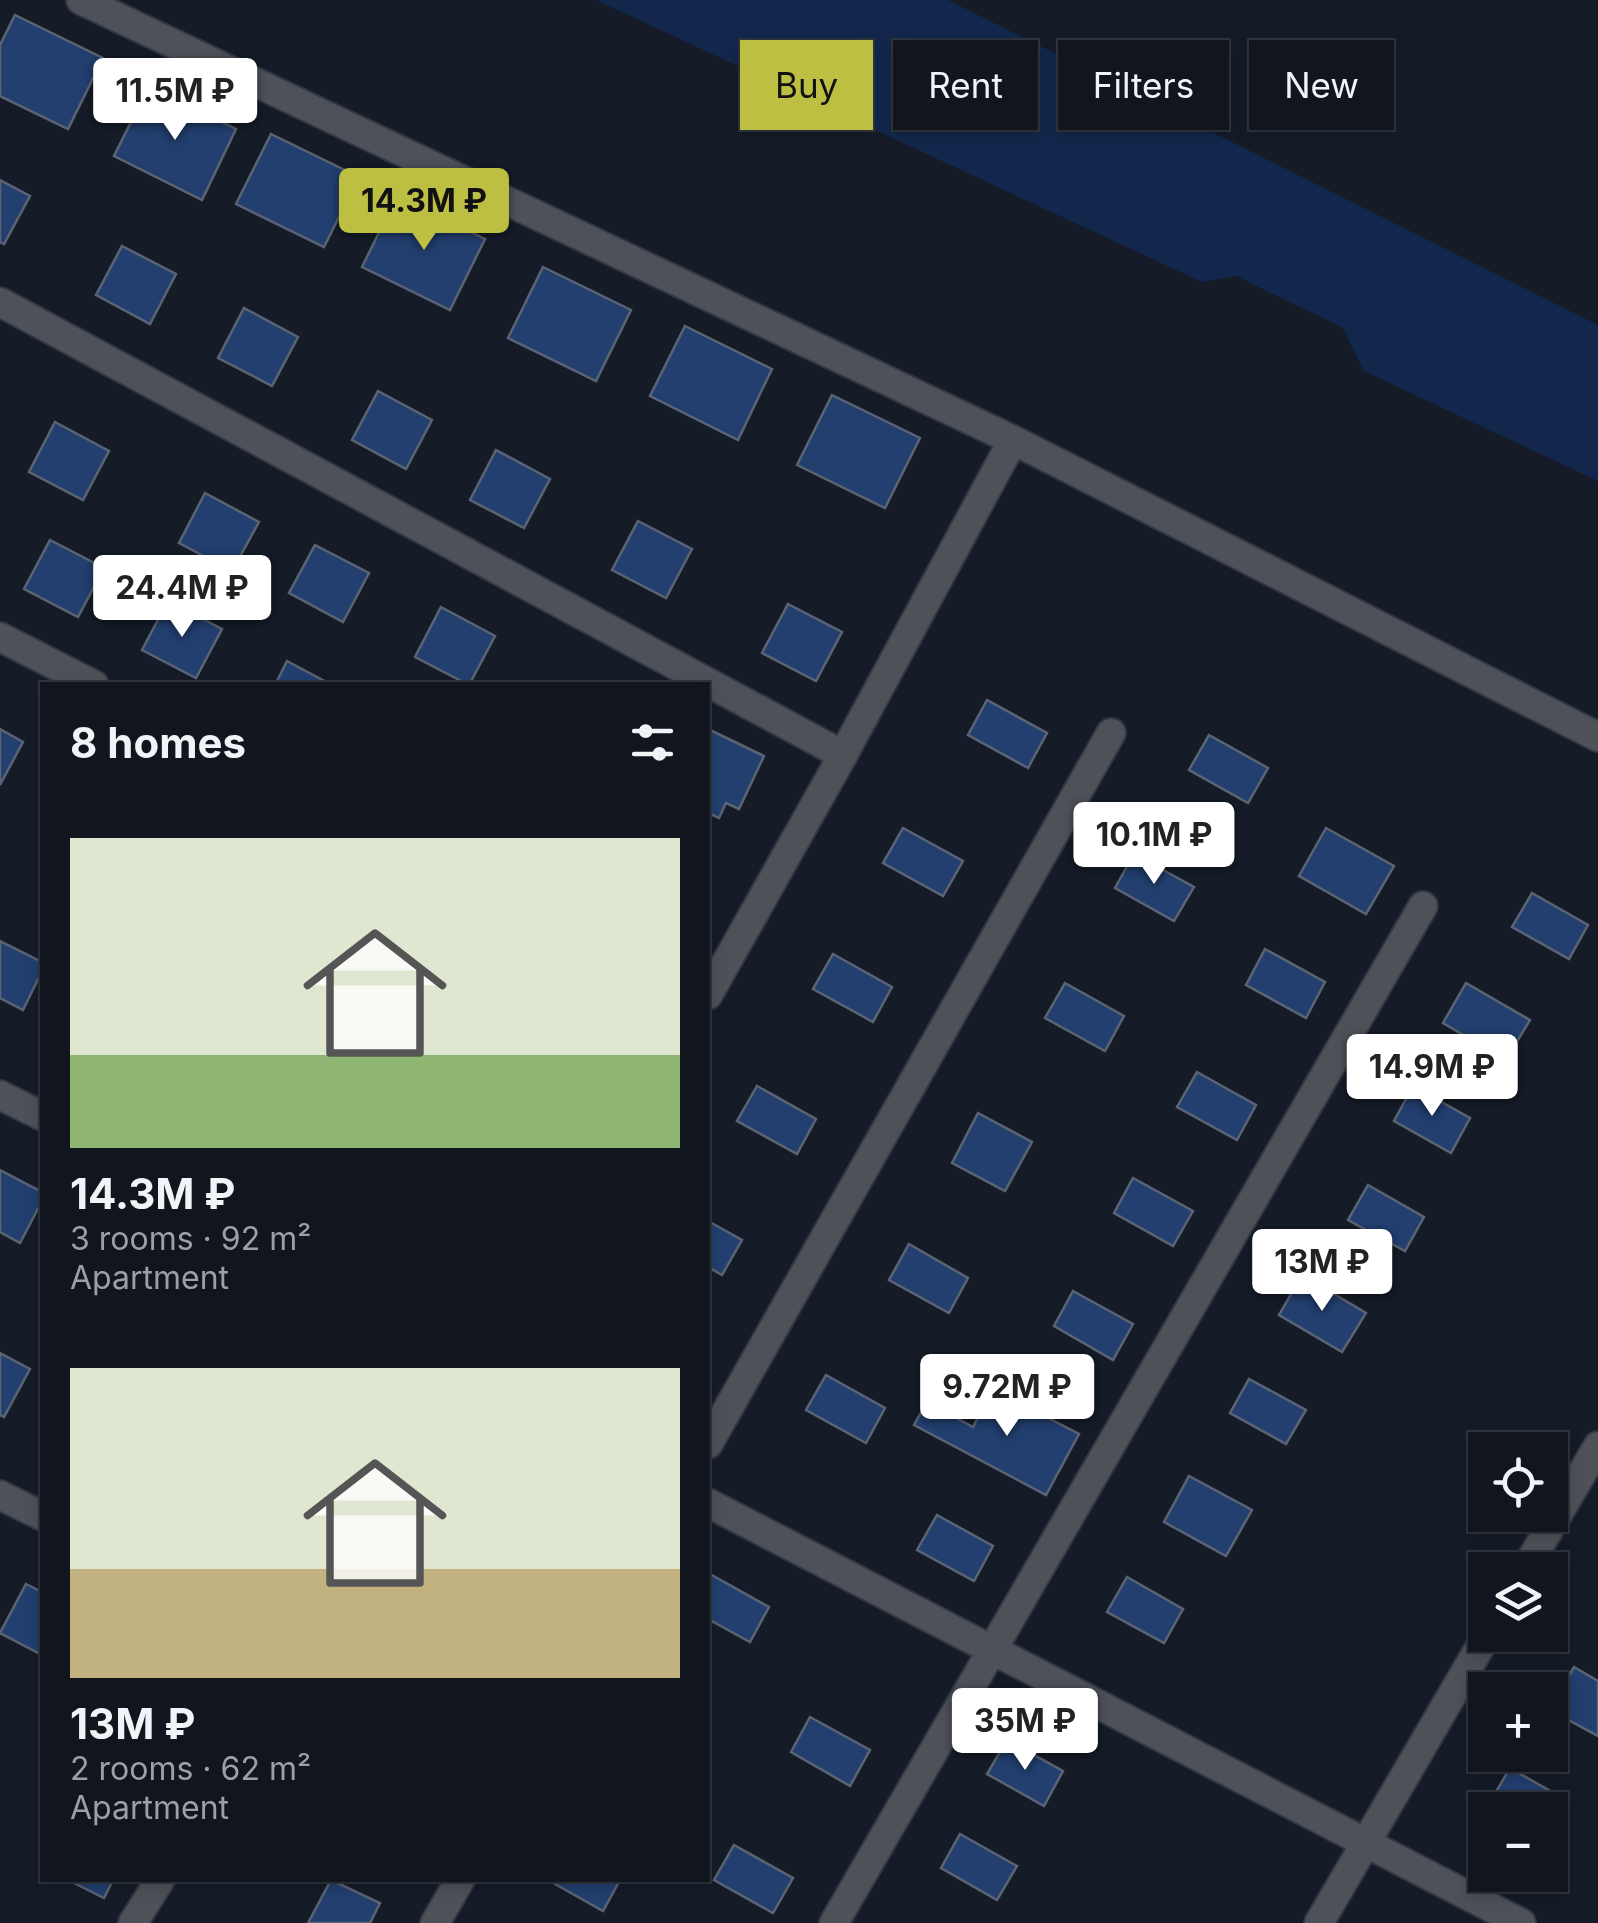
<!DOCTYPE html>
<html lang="en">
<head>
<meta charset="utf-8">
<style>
  :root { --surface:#10151e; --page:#191e27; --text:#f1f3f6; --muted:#9c9fa4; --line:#30343c; --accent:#bdbf43 }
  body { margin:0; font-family:Inter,sans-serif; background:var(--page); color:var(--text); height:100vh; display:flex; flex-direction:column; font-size:38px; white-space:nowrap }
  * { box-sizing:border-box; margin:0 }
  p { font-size:32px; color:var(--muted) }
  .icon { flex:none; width:55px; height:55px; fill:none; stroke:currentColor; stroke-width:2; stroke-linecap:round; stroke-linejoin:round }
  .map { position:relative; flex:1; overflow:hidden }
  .drawer { position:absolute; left:40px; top:682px; width:670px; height:1200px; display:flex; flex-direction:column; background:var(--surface); border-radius:0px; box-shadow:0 5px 15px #0003,0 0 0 2px var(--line) }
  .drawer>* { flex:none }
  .top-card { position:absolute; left:740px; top:40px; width:708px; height:90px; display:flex; gap:20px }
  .buttons { position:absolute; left:1468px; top:1432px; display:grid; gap:20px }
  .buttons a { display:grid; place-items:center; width:100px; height:100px; border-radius:0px; background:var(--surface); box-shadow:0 5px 15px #0003,0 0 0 2px var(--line); font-size:50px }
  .price { position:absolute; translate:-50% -85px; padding:0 22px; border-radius:10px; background:#fff; color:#222; font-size:32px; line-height:65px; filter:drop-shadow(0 2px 5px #0008) }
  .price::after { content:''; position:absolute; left:50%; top:60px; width:30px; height:22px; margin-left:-15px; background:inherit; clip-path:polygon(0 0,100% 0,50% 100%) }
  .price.on { background:var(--accent); color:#111 }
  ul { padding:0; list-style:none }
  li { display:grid; align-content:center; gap:20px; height:530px; padding:0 30px }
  li span { display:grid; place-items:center; height:310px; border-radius:0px; color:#555 }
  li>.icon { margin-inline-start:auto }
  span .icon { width:180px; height:180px; fill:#fffc; stroke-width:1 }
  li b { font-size:42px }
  h2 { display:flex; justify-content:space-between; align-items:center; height:120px; padding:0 30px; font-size:42px }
  .tag { padding:0 35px; border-radius:0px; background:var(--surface); box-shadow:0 5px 15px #0003,0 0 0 2px var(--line); font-size:35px; line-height:90px }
  .tag.on { background:var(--accent); color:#111 }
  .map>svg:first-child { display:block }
  .green { fill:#12274b }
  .building { fill:#223f70; stroke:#5b6472; stroke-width:2.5 }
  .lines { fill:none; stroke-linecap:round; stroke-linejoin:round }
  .minor-casing { stroke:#313844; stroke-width:32 }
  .minor { stroke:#4e5258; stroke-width:28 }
</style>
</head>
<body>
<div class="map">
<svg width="1598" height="1923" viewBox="0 0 1598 1923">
  <rect width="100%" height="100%" fill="#151c28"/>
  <path class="green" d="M 596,0 L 948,0 L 1598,325 L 1598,481 L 1364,371 L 1343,328 L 1236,276 L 1202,282 Z"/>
  <g class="building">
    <path d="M 15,15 L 103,58 L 68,129 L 0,96 L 0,45 Z"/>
    <path d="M 149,86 L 236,129 L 202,200 L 114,156 Z"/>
    <path d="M 271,134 L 359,177 L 324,247 L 236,204 Z"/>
    <path d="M 0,180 L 30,196 L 4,244 L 0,242 Z"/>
    <path d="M 397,196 L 485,239 L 450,310 L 362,267 Z"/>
    <path d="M 122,246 L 176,274 L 150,324 L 96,295 Z"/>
    <path d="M 543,267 L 631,310 L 596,381 L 508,338 Z"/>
    <path d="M 244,308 L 298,337 L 272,386 L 218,358 Z"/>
    <path d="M 685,326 L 772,369 L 738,440 L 650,396 Z"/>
    <path d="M 378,391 L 432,420 L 406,469 L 352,440 Z"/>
    <path d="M 832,395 L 920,438 L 885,508 L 797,465 Z"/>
    <path d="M 55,422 L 109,451 L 83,500 L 29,472 Z"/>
    <path d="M 496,450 L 550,479 L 524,528 L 470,500 Z"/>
    <path d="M 205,493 L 259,522 L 232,571 L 179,543 Z"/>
    <path d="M 638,521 L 692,549 L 666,598 L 612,570 Z"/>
    <path d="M 50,540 L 104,568 L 78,617 L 24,589 Z"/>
    <path d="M 315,545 L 369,573 L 343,622 L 289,593 Z"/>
    <path d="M 168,601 L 222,629 L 196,678 L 142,650 Z"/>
    <path d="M 788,604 L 842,632 L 816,681 L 762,653 Z"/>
    <path d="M 441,607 L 495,636 L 469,685 L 415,657 Z"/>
    <path d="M 287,661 L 332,685 L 275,685 Z"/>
    <path d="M 987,700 L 1047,733 L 1028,768 L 968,735 Z"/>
    <path d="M 0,729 L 23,742 L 0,785 Z"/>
    <path d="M 708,729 L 764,756 L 739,809 L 726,803 L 719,818 L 708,813 Z"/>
    <path d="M 1209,735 L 1268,768 L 1248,803 L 1189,770 Z"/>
    <path d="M 903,828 L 963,861 L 943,896 L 883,863 Z"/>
    <path d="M 1326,828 L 1394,866 L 1366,914 L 1299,876 Z"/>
    <path d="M 1134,854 L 1194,887 L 1174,921 L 1115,888 Z"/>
    <path d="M 1532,893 L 1588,925 L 1569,959 L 1512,927 Z"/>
    <path d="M 0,941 L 42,962 L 42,971 L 23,1010 L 0,998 Z"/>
    <path d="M 1265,949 L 1325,982 L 1306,1018 L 1246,985 Z"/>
    <path d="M 833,954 L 892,987 L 873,1022 L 813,989 Z"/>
    <path d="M 1065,983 L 1124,1016 L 1105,1051 L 1045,1018 Z"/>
    <path d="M 1466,983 L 1530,1020 L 1506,1060 L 1443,1023 Z"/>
    <path d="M 1197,1072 L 1256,1105 L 1237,1140 L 1177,1107 Z"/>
    <path d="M 757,1086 L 816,1119 L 797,1154 L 737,1121 Z"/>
    <path d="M 1413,1086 L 1470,1118 L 1451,1153 L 1394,1121 Z"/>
    <path d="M 978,1113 L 1032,1142 L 1005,1191 L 952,1163 Z"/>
    <path d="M 0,1170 L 42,1192 L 42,1201 L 20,1243 L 0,1232 Z"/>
    <path d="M 1133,1178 L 1193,1211 L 1173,1246 L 1114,1213 Z"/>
    <path d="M 1368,1185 L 1424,1217 L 1405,1251 L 1348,1220 Z"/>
    <path d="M 708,1221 L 742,1240 L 722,1275 L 708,1267 Z"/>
    <path d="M 909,1244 L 968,1278 L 949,1313 L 889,1280 Z"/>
    <path d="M 1302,1275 L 1366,1313 L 1342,1352 L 1279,1315 Z"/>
    <path d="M 1073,1291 L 1133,1324 L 1113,1360 L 1054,1326 Z"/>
    <path d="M 0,1353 L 30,1369 L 4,1417 L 0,1415 Z"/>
    <path d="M 826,1375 L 885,1408 L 866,1443 L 806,1410 Z"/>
    <path d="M 1249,1379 L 1306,1410 L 1286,1444 L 1230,1413 Z"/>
    <path d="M 993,1389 L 1079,1434 L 1046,1495 L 914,1425 L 927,1402 L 973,1427 Z"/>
    <path d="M 1189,1476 L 1252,1510 L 1226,1556 L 1164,1522 Z"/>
    <path d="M 937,1515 L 993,1546 L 974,1581 L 917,1550 Z"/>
    <path d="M 710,1574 L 769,1607 L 750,1642 L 708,1619 Z"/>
    <path d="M 1127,1577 L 1183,1609 L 1164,1643 L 1107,1612 Z"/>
    <path d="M 26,1584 L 42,1592 L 42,1655 L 0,1633 Z"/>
    <path d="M 1574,1667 L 1598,1681 L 1598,1736 L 1550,1710 Z"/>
    <path d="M 810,1717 L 870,1750 L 850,1786 L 791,1752 Z"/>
    <path d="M 1007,1740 L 1063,1771 L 1044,1806 L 987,1774 Z"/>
    <path d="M 1510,1768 L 1566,1800 L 1550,1828 L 1550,1810 L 1504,1810 L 1490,1802 Z"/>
    <path d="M 960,1834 L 1017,1866 L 997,1900 L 941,1868 Z"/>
    <path d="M 734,1845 L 793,1878 L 773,1913 L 714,1880 Z"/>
    <path d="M 68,1880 L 113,1880 L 104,1898 Z"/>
    <path d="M 331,1880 L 380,1903 L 370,1923 L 308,1923 Z"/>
    <path d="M 548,1880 L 620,1880 L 603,1911 Z"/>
  </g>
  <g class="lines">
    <g class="minor-casing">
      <g id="minor">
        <path d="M 81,0 L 1013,440"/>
        <path d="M 0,302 L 843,755"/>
        <path d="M 0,637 L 94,685"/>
        <path d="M 708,995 L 843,755 L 1013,440 L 1598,737"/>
        <path d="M 0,1095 L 42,1116"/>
        <path d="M 708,1444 L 1111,733"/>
        <path d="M 0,1495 L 42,1516"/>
        <path d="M 708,1503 L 1521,1923"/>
        <path d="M 1525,1570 L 1598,1446"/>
        <path d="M 133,1923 L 160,1880"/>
        <path d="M 435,1923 L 460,1880"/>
        <path d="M 834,1923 L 1423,906"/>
        <path d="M 1319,1923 L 1487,1635"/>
      </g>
    </g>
    <use href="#minor" class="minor"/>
  </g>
</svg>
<div class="buttons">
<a><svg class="icon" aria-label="locate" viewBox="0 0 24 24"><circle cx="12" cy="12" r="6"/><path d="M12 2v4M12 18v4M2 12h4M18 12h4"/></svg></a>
<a><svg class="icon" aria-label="layers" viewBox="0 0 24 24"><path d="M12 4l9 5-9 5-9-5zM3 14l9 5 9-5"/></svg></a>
<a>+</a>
<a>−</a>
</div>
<b class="price" style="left:175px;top:143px">11.5M ₽</b>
<b class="price on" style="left:424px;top:253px">14.3M ₽</b>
<b class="price" style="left:182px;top:640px">24.4M ₽</b>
<b class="price" style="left:1154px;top:887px">10.1M ₽</b>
<b class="price" style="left:1432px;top:1119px">14.9M ₽</b>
<b class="price" style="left:1322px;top:1314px">13M ₽</b>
<b class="price" style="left:1007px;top:1439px">9.72M ₽</b>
<b class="price" style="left:1025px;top:1773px">35M ₽</b>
<div class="top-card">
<a class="tag on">Buy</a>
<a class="tag">Rent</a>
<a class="tag">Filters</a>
<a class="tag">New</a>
</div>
<section class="drawer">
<h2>8 homes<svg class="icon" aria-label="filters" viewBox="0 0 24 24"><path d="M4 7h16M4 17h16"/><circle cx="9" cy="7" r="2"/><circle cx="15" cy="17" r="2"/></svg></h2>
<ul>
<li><span style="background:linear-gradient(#dfe7d0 70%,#8fb573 0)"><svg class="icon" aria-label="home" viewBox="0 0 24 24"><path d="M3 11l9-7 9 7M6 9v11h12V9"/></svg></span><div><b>14.3M ₽</b><p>3 rooms · 92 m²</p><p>Apartment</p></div></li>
<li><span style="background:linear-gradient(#dfe7d0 65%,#c2b280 0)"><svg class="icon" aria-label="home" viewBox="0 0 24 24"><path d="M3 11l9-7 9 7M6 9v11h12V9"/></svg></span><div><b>13M ₽</b><p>2 rooms · 62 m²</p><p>Apartment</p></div></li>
</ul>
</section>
</div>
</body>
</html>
